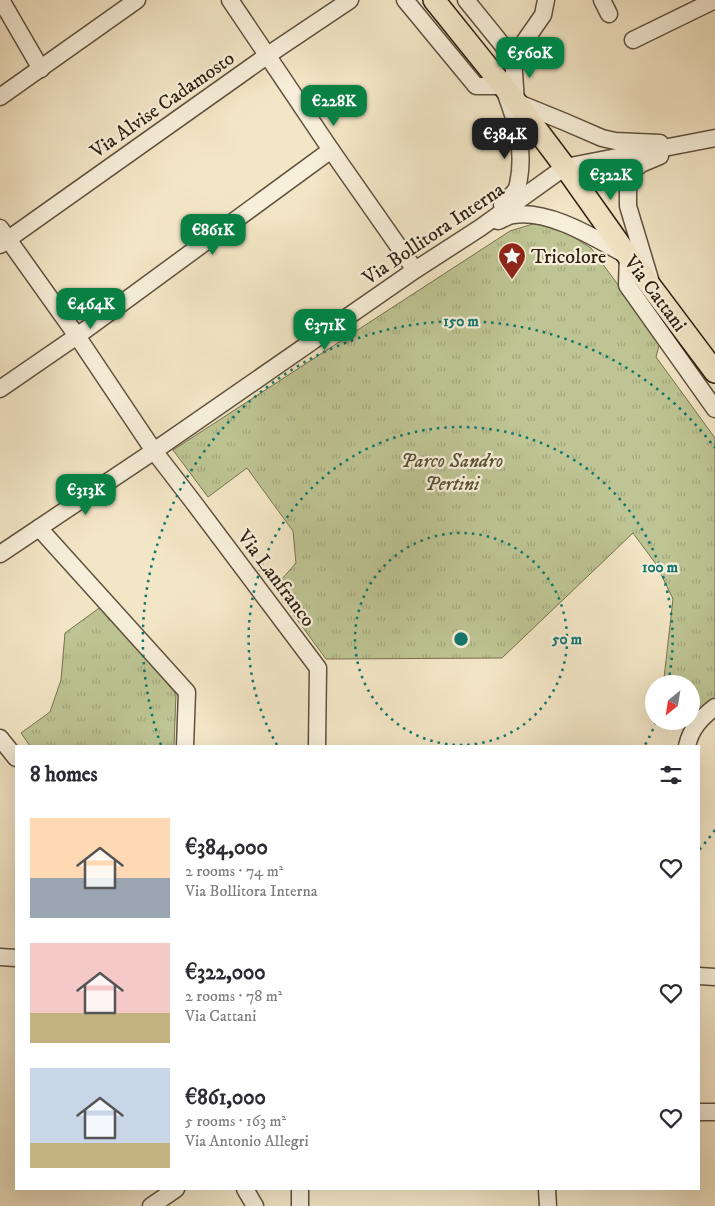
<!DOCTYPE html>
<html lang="en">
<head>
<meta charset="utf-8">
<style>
  :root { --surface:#fff; --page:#f2f2f3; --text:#2b2b33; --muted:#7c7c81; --accent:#0b8043 }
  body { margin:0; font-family:"IM FELL DW Pica",serif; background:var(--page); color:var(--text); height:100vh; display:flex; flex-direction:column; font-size:19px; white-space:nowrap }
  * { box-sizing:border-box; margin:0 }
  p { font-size:16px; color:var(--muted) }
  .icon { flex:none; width:28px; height:28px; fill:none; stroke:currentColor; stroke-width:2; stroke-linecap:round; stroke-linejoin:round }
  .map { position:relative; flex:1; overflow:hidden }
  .side { position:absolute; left:15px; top:745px; width:685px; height:445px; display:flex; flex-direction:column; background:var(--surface); border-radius:0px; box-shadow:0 5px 20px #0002 }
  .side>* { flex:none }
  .needle { width:32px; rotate:210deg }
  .fabs { position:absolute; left:645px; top:675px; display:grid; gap:10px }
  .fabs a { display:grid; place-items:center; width:55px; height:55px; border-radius:50%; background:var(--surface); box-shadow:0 5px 20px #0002; font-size:25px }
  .price { position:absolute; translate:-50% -42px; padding:0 11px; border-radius:10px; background:var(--accent); color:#fff; font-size:16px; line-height:32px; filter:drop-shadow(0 1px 2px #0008) }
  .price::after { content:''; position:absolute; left:50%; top:30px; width:15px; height:11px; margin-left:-8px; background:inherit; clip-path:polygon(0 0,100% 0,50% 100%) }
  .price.active { background:#222; color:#fff }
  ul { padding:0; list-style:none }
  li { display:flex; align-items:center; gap:15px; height:125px; padding:0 15px }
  li span { display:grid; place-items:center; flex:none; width:140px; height:100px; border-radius:0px; color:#555 }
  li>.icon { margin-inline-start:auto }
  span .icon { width:60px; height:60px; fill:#fffc; stroke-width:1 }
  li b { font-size:21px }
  h2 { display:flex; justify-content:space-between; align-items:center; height:60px; padding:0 15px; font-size:21px }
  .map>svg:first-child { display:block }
  .park { fill:url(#park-tufts); stroke:#767252 }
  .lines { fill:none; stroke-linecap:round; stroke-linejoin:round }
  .minor-casing { stroke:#5f513e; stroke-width:19 }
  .major-casing { stroke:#2e1f11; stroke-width:24 }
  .minor { stroke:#f7efda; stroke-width:16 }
  .major { stroke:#f3e6c6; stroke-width:21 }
  .ring { fill:none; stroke:#0f766e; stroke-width:2.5; stroke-dasharray:2.5 5 }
  .labels { text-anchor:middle; stroke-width:4.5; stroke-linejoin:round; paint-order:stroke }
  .street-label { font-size:20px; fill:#2e1f11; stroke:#f7efda }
  .poi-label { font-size:20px; fill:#2e1f11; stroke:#f7efda; text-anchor:start }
  .park-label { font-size:20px; font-style:italic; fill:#595138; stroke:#f7efda }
  .centre { fill:#0f766e; stroke:#f7efda; stroke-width:2.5 }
  .ring-label { font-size:15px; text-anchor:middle; font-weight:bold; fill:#0f766e; stroke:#f7efda; stroke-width:4.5; stroke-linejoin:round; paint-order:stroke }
</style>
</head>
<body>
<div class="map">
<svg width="715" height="1206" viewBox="0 0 715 1206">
  <defs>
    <pattern id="park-tufts" width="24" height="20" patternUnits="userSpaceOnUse" patternTransform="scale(1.25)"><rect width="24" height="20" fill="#bec493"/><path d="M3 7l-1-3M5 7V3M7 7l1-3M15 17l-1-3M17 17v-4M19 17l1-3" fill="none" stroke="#a4a87e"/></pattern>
  </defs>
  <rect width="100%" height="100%" fill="#f3e6c6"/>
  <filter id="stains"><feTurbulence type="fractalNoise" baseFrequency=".004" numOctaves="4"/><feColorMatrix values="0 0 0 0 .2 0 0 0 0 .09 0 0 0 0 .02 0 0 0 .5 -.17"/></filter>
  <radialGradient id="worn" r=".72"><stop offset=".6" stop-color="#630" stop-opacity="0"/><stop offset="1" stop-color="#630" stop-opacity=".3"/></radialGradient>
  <g class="park">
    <path d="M 536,223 L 554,225 L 591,248 L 660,342 L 656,357 L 715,438 L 715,701 L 703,710 L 691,706 L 691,684 L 666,684 L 664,678 L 673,599 L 656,564 L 633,533 L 502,658 L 326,659 L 274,588 L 296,563 L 293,531 L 247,468 L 208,497 L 173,450 L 510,231 Z"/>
    <path d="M 102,606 L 176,694 L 174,746 L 30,746 L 21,733 L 50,712 L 61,680 L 65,633 Z"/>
  </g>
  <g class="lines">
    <g class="minor-casing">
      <g id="minor">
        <path d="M 1,0 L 41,69"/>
        <path d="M 230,0 L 331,150 L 415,270"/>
        <path d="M 405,0 L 476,86 L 503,86 C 514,117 523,137 520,171 C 519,177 519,184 516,190 C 512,195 507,200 502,205"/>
        <path d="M 466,0 L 513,58 L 516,102 L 565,122 L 602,138 L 615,141 L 660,143"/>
        <path d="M 602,0 L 609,14"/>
        <path d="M 633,40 L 715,0"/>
        <path d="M 513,58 L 543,15 L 546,0"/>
        <path d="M 0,97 L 137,0"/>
        <path d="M 498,221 C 503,219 508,216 513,215 C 550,209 596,239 628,256 L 627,285 L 715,409"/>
        <path d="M 0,228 L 77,336 L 154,451 L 194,503 L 318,668 L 317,746"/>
        <path d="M 0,245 L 268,55 L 350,0"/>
        <path d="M 650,279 L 628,206 L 628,192 L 629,182 L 635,169 L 641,164 L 660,156"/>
        <path d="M 0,389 L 77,336 L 331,150"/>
        <path d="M 39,528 L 187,692 L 185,746"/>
        <path d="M 0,554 L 154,451 L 415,270 L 480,228 L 565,167 L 715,138"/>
        <path d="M 0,738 L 16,758"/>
        <path d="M 687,746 C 691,728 701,718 715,707"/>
        <path d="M 0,957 L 16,958"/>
        <path d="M 699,976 L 715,977"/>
        <path d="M 699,1112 L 715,1112"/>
        <path d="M 245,1189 L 255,1206"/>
        <path d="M 547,1189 L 548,1206"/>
        <path d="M 151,1206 L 176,1189"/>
        <path d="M 300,1206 L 300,1189"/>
      </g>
    </g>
    <g class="major-casing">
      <path id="major" d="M 434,0 L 516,102 L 565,167 L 628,256 L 715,372"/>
    </g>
    <use href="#minor" class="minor"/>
    <use href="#major" class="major"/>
  </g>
  <g class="ring">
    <circle cx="461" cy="639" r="106"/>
    <path d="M656 722A212 212 0 0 1 645 745M277 745A212 212 0 1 1 668 683"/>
    <path d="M715 830A318 318 0 0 1 699 850M161 745A318 318 0 0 1 715 448"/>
  </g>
  <defs>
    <g id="sight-pin" transform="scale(1.4375)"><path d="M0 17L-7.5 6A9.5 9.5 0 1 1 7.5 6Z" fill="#8f2418" stroke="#f7efda"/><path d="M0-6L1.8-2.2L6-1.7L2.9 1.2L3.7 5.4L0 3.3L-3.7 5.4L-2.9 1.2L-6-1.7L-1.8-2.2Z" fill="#fff"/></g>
  </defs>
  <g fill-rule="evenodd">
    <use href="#sight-pin" x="512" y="256"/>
  </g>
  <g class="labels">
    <g class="street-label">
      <text transform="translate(162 104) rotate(-35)" y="7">Via Alvise Cadamosto</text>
      <text transform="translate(433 233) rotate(-34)" y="7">Via Bollitora Interna</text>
      <text transform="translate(656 293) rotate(53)" y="7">Via Cattani</text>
      <text transform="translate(277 578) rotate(53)" y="7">Via Lanfranco</text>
    </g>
    <g class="poi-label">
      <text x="531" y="263">Tricolore</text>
    </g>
    <g class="park-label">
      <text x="452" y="467">Parco Sandro<tspan x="452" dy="23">Pertini</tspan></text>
    </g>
  </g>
  <circle cx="461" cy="639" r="8" class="centre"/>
  <g class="ring-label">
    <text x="461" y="326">150 m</text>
    <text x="660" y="572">100 m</text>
    <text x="567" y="644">50 m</text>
  </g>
  <rect width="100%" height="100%" filter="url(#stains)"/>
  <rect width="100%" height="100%" fill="url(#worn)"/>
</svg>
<div class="fabs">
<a><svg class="needle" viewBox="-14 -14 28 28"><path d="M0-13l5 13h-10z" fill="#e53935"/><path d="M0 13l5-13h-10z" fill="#7c7c81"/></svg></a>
</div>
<b class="price" style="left:530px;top:79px">€560K</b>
<b class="price" style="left:334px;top:127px">€228K</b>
<b class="price active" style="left:505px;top:160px">€384K</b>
<b class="price" style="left:611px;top:201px">€322K</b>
<b class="price" style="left:213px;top:256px">€861K</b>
<b class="price" style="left:91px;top:330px">€464K</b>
<b class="price" style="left:325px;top:351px">€371K</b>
<b class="price" style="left:86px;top:516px">€313K</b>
<section class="side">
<h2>8 homes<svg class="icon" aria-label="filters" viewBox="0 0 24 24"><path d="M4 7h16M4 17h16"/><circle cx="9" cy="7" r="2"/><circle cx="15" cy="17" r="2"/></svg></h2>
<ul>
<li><span style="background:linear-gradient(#ffd9b3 60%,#9aa5b1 0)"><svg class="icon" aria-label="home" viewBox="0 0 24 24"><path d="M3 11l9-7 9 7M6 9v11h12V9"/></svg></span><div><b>€384,000</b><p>2 rooms · 74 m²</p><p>Via Bollitora Interna</p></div><svg class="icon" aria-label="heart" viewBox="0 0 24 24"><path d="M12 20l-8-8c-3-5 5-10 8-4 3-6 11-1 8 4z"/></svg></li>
<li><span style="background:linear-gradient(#f6c9c9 70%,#c2b280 0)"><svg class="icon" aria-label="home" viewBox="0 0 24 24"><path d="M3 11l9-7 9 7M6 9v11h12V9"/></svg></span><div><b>€322,000</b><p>2 rooms · 78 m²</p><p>Via Cattani</p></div><svg class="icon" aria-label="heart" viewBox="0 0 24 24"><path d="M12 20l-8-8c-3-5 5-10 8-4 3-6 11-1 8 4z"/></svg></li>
<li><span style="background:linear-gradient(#c9d6e8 75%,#c2b280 0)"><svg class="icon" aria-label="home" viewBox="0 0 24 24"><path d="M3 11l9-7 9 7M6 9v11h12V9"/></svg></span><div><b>€861,000</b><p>5 rooms · 163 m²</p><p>Via Antonio Allegri</p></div><svg class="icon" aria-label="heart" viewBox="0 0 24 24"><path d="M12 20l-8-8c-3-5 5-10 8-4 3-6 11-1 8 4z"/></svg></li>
</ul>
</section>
</div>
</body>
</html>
